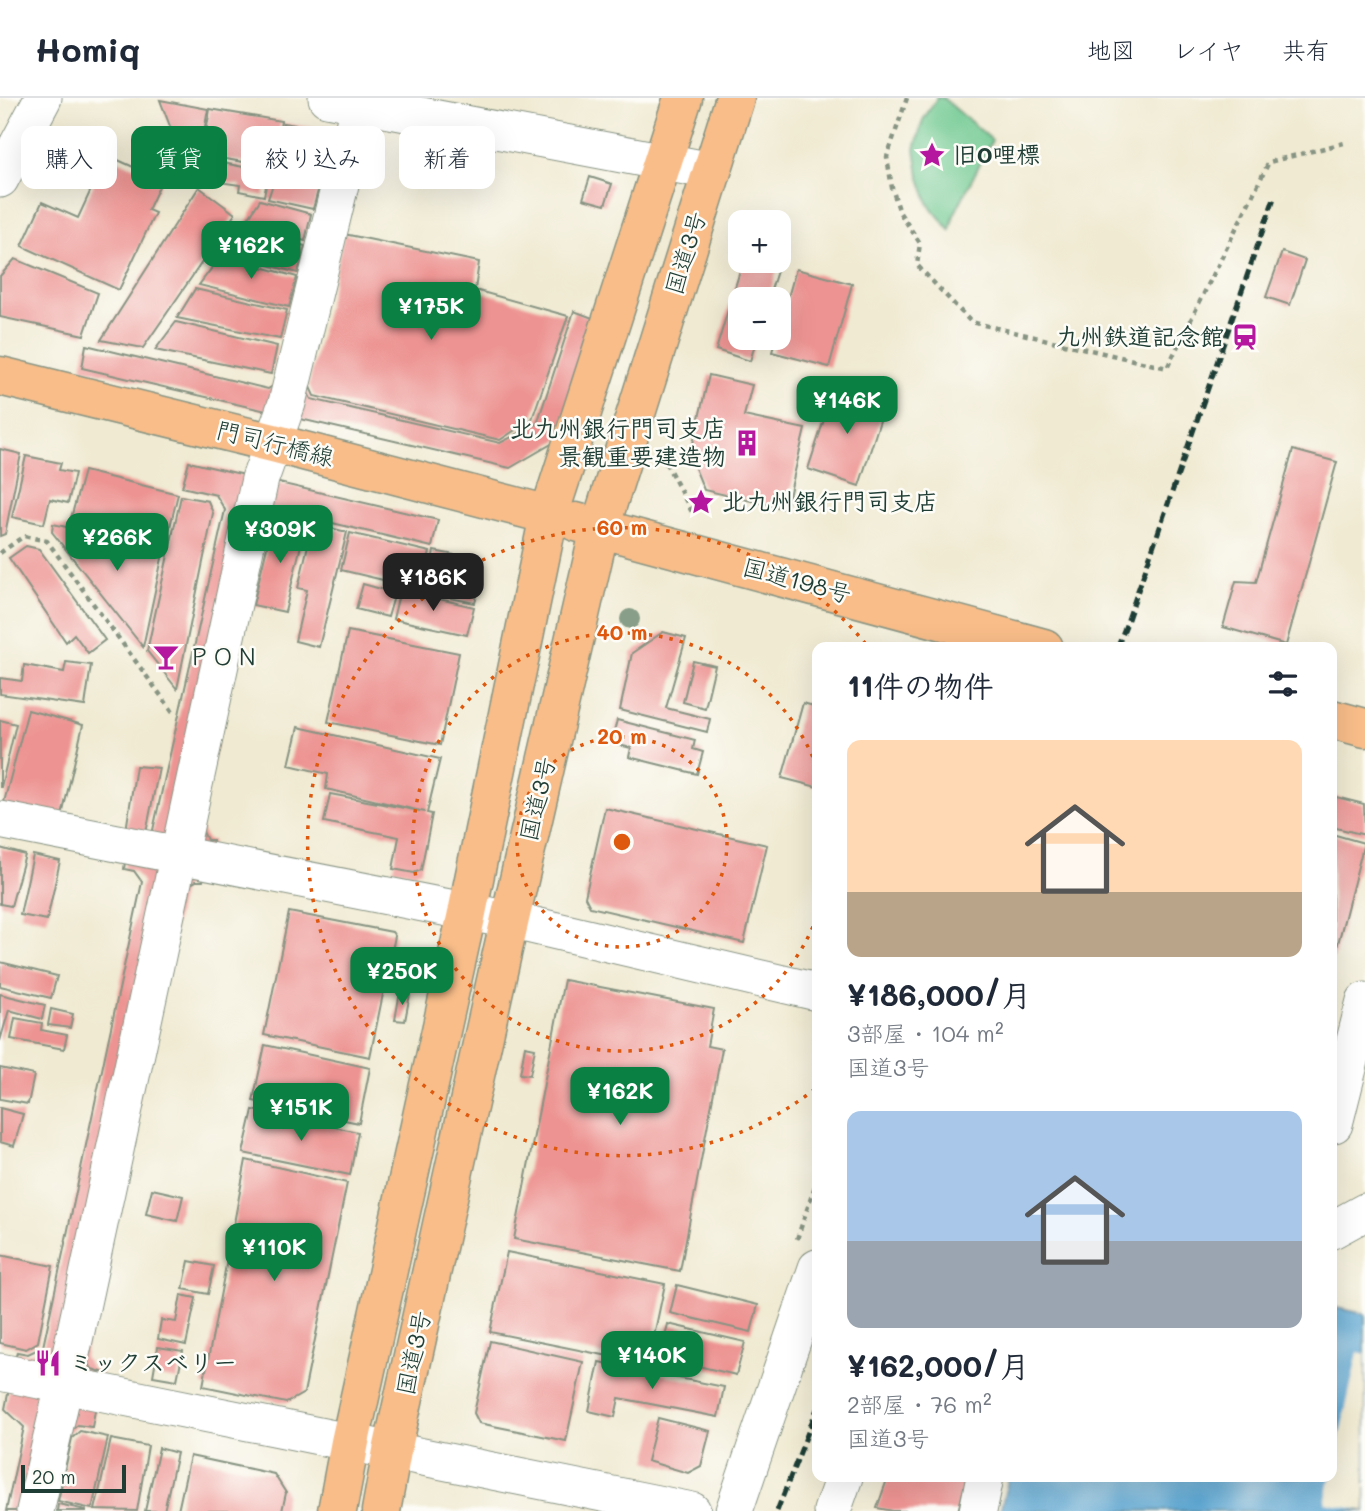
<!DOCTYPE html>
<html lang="ja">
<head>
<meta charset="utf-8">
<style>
  :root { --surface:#fff; --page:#f6f6f7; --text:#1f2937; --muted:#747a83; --line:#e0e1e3; --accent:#0b8043 }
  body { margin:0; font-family:Mali,"Klee One",sans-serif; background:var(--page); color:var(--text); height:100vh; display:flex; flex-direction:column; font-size:26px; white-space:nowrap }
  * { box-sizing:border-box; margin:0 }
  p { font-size:23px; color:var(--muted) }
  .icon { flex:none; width:38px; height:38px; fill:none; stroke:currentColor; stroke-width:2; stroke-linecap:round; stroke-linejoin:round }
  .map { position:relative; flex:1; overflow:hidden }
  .drawer { position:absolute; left:812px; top:544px; width:525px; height:840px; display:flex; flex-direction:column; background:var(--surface); border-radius:14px; box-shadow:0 7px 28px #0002 }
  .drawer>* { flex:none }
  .hud { position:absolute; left:21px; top:28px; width:665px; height:63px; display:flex; gap:14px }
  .fabs { position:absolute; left:728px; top:112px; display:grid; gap:14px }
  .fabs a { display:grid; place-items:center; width:63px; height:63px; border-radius:14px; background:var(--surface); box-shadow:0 7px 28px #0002; font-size:35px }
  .scale { position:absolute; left:21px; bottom:18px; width:105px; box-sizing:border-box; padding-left:7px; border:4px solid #1f3d34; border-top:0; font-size:19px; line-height:24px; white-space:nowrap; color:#1f3d34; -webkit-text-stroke:5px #fdfcf7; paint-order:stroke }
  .price { position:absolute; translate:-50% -60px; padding:0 16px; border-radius:14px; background:var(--accent); color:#fff; font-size:23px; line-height:46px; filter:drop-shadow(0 2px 4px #0008) }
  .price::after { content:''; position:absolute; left:50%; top:42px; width:21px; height:16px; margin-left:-10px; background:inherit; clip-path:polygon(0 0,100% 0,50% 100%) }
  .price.selected { background:#222; color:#fff }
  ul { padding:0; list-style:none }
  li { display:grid; align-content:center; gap:14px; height:371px; padding:0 35px }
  li span { display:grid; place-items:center; height:217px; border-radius:14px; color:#555 }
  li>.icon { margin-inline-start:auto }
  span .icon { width:126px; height:126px; fill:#fffc; stroke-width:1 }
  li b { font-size:30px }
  h2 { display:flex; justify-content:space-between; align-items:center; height:84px; padding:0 35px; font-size:30px }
  .chip { padding:0 24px; border-radius:14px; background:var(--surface); box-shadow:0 7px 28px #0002; font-size:24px; line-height:63px }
  .chip.selected { background:var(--accent); color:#fff }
  header { display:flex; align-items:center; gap:42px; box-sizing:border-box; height:98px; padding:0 35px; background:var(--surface); border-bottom:2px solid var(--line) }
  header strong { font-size:33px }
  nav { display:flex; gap:38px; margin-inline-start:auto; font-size:24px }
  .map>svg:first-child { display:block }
  .green { fill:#6dc88f; stroke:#468262; stroke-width:2 }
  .water { fill:#58a4d1; stroke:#3c7082; stroke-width:2 }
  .pier { fill:#f0ead2 }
  .building { fill:#ed9493 }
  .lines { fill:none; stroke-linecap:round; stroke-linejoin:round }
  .minor-casing { stroke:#889483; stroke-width:39 }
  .major-casing { stroke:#889483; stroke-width:41 }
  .highway-casing { stroke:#889483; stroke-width:41 }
  .path { stroke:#889483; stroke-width:4.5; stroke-dasharray:5 5; stroke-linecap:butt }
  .minor { stroke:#fff; stroke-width:37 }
  .major { stroke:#f8bd89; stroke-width:38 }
  .highway { stroke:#f8bd89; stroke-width:38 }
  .rail { stroke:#1f3d34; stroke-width:5; stroke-dasharray:10 5; stroke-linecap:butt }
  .tree { fill:#889e88 }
  .ring { fill:none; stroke:#de580e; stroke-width:3.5; stroke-dasharray:3.5 7 }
  .labels { text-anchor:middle; stroke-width:5; stroke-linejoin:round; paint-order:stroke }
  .poi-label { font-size:24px; font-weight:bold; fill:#1f3d34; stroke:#fdfcf7; text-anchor:start }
  .street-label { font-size:24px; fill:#1f3d34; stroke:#fdfcf7 }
  .centre { fill:#de580e; stroke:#fdfcf7; stroke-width:3.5 }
  .ring-label { font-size:21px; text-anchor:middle; font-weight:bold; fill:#de580e; stroke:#fdfcf7; stroke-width:5; stroke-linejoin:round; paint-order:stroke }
</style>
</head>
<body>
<header>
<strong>Homiq</strong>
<nav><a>地図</a><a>レイヤ</a><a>共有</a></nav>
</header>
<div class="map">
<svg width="1365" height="1413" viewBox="0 0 1365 1413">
  <rect width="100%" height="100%" fill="#fdfcf7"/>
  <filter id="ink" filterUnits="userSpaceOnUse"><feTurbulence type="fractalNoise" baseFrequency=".0143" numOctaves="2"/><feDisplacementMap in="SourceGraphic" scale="14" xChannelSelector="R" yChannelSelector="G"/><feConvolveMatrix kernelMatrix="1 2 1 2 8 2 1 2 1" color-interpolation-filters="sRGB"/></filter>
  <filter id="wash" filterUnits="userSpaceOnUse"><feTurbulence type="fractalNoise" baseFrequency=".00686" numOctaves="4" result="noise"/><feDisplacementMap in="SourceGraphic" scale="28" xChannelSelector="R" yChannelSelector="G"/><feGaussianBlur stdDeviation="1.57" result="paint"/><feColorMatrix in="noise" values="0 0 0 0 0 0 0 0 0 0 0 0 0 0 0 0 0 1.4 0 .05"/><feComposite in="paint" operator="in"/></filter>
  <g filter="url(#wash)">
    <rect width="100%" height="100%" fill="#f0ead2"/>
    <path class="green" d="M 937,0 L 943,0 L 992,42 L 954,117 L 950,132 L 929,107 L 919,77 L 915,51 L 923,22 Z"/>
    <path class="water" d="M 1332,1209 L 1365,1216 L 1365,1413 L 1000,1413 L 1009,1379 L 1332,1379 Z"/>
    <path class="pier" d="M 1358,1254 L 1365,1256 L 1365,1413 L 1325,1405 Z"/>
    <g id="blocks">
      <g class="building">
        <path d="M 160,2 L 208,11 L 198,69 L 191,67 L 193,55 L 180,54 Z"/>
        <path d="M 210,11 L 281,23 L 273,69 L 213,59 L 211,72 L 200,70 Z"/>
        <path d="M 283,25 L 334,33 L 313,111 L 268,101 L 277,74 Z"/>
        <path d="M 76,30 L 106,41 L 90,80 L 59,68 Z"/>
        <path d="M 107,57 L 162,82 L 148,112 L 155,115 L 119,192 L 22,148 L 42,104 L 78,120 Z"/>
        <path d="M 223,65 L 269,74 L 264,98 L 239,93 L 240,87 L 219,84 Z"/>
        <path d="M 590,79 L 612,86 L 605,107 L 583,101 Z"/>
        <path d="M 199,89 L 235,116 L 143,250 L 101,242 Z"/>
        <path d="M 260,102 L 311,116 L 305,143 L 244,127 Z"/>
        <path d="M 242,130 L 305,148 L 298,175 L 223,155 Z"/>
        <path d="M 344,136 L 479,164 L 475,192 L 568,218 L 532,321 L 500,342 L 314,298 L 309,287 Z"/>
        <path d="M 779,143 L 786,145 L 768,201 L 740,201 L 740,240 L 757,240 L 750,263 L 716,252 L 743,163 L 779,163 Z"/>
        <path d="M 1282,154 L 1305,162 L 1290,207 L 1266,199 Z"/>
        <path d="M 221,158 L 297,179 L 289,209 L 199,187 Z"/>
        <path d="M 15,161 L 98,195 L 84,237 L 0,219 L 0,178 Z"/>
        <path d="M 796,171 L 852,186 L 829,269 L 772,254 L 776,240 L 779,240 L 779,232 Z"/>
        <path d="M 195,191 L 287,212 L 280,241 L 177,220 Z"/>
        <path d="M 574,213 L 598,222 L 558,342 L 510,370 L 82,270 L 86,247 L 268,291 L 279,284 L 304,288 L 311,301 L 500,345 L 537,326 Z"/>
        <path d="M 176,224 L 277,248 L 271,276 L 155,252 Z"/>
        <path d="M 709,277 L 752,287 L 744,318 L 805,331 L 786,411 L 704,392 L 690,358 Z"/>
        <path d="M 835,288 L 886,304 L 859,388 L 808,371 Z"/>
        <path d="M 0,351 L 21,356 L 5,436 L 0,438 Z"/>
        <path d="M 1293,352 L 1337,364 L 1286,547 L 1223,529 L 1236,483 L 1256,484 Z"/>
        <path d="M 26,358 L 61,365 L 59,372 L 75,375 L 68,405 L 50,401 L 44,426 L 12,419 Z"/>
        <path d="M 189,364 L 438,422 L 432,449 L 283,413 L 267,423 L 199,726 L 207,742 L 213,742 L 203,783 L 196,783 L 183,790 L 84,1259 L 92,1271 L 102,1274 L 92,1329 L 78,1327 L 67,1335 L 50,1413 L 6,1413 L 24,1329 L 5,1311 L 14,1266 L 17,1254 L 28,1256 L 43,1249 L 142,784 L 134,773 L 124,771 L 128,743 L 151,741 L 225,412 L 216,397 L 182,389 Z"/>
        <path d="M 84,373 L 178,396 L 166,445 L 69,427 Z"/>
        <path d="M 181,398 L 208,403 L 213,415 L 177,591 L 147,553 Z"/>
        <path d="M 288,421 L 306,426 L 285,514 L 253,507 L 272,428 Z"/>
        <path d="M 53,426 L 164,451 L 143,549 L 52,434 Z"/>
        <path d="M 313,426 L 347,434 L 319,549 L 295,543 L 307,492 L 298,490 Z"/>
        <path d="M 350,435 L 430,454 L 421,491 L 341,472 Z"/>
        <path d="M 26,448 L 39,451 L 105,542 L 88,555 L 74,536 L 66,544 L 9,460 Z"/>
        <path d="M 434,453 L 454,457 L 478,494 L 475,505 L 425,495 Z"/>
        <path d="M 363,486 L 395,495 L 388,519 L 356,511 Z"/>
        <path d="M 400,492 L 474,509 L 467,537 L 393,521 Z"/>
        <path d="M 348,533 L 459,555 L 440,647 L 328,624 Z"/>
        <path d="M 663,534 L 686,540 L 666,610 L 710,621 L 707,634 L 620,612 L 632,555 Z"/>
        <path d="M 693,563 L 715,568 L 705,610 L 683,604 Z"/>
        <path d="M 66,564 L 91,567 L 85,608 L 0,596 L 0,580 L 22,583 L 24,567 L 64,574 Z"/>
        <path d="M 803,605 L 817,609 L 817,689 L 782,680 Z"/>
        <path d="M 28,612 L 83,627 L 61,722 L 3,708 Z"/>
        <path d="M 0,622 L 16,626 L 1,689 L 0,689 Z"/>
        <path d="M 617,622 L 695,642 L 693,651 L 703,654 L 697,676 L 629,659 L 631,650 L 611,645 Z"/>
        <path d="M 298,629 L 440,661 L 427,715 L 432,716 L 421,772 L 414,775 L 393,771 L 399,739 L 324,724 L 330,696 L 425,714 L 326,691 L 328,676 L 289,667 Z"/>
        <path d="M 136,668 L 159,670 L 145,740 L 125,739 Z"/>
        <path d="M 1332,698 L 1364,706 L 1365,737 L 1332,729 Z"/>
        <path d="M 605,710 L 767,747 L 744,845 L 590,809 L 585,799 Z"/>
        <path d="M 1332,736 L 1364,745 L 1334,861 L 1332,861 Z"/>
        <path d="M 0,750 L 25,757 L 11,808 L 0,806 Z"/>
        <path d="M 33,757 L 60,763 L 47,822 L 20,817 Z"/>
        <path d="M 289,814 L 392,834 L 395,838 L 370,959 L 264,937 Z"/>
        <path d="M 0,864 L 57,878 L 51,900 L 0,888 Z"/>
        <path d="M 564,882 L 714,911 L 707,948 L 722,951 L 680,1173 L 514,1141 Z"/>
        <path d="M 400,894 L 410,896 L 405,923 L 395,922 Z"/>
        <path d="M 0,896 L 45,907 L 42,921 L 9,912 L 0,943 Z"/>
        <path d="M 51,911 L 73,916 L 70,930 L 48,927 Z"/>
        <path d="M 15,920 L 42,925 L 41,932 L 67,937 L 64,951 L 11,941 Z"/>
        <path d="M 265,947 L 370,970 L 359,1025 L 253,1003 Z"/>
        <path d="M 525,948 L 535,950 L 530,977 L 520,976 Z"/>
        <path d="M 0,970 L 34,977 L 28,1006 L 0,1001 Z"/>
        <path d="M 0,1010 L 23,1016 L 14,1048 L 0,1044 Z"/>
        <path d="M 253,1012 L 358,1034 L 350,1077 L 243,1055 Z"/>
        <path d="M 246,1062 L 347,1085 L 304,1295 L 286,1305 L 203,1288 Z"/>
        <path d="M 152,1091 L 183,1098 L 177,1123 L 146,1116 Z"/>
        <path d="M 507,1154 L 665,1186 L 648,1266 L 490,1234 Z"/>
        <path d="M 0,1157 L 53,1168 L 38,1244 L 26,1251 L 0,1245 Z"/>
        <path d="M 189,1163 L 214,1168 L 208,1196 L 183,1191 Z"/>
        <path d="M 677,1187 L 758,1207 L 751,1234 L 670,1215 Z"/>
        <path d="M 181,1197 L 196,1200 L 186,1247 L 158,1241 L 161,1222 L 176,1224 Z"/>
        <path d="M 668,1226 L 745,1244 L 736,1277 L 660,1259 Z"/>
        <path d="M 490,1243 L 583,1264 L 566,1343 L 479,1325 L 474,1315 Z"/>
        <path d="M 158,1249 L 183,1253 L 177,1282 L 153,1278 Z"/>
        <path d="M 599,1264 L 724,1289 L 718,1319 L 619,1300 L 615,1319 L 589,1313 Z"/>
        <path d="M 658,1320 L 710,1333 L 701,1368 L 688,1375 L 647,1363 Z"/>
        <path d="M 80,1333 L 108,1339 L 92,1411 L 58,1403 L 72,1340 Z"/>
        <path d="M 111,1341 L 148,1348 L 137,1413 L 95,1412 Z"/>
        <path d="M 159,1350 L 177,1355 L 164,1413 L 145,1413 Z"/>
        <path d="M 190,1358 L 274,1376 L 286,1395 L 282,1413 L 178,1413 Z"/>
        <path d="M 888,1379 L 967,1379 L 958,1413 L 893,1413 L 877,1410 Z"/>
        <path d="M 58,1406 L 86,1412 L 86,1413 L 57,1413 Z"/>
      </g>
    </g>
  </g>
  <g filter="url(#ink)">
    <use href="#blocks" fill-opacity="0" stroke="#889483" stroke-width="2"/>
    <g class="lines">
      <g class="minor-casing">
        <g id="minor">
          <path d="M 327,0 L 712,73"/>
          <path d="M 0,81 L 43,0"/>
          <path d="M 0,722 L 510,822 L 817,894"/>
          <path d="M 1334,1026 L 1365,903"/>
          <path d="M 1332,1132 L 1365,1114"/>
          <path d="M 0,1274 L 692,1413"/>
          <path d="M 35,1413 L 66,1279 L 260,381 L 287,305 L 361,0"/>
          <path d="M 734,1413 L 817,1170"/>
          <path d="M 832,1413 L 844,1379"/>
          <path d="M 978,1413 L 985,1379"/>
        </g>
      </g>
      <g class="major-casing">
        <path id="major" d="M 0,278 L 273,345 L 549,417"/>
      </g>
      <g class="highway-casing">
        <g id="highway">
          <path d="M 576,424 L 1044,550"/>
          <path d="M 1332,621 L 1365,630"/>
          <path d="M 337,1413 L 350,1344 L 467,815 L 549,417 L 683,0"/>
          <path d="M 381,1413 L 392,1353 L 501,860 L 600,430 L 735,0"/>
        </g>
      </g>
      <g class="path">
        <path d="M 907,0 L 887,59 L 892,90 L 900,115 L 920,145 L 917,167 L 971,224 L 1167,270 L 1269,64 L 1348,44"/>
        <path d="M 661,356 L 692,414"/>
        <path d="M 0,455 L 24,438 L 47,443 L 173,614"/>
        <path d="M 797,1141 L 817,1082"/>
      </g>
      <use href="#minor" class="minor"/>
      <use href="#major" class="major"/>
      <use href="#highway" class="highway"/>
      <g class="rail">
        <path d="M 1117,550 L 1126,527 L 1274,100"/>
        <path d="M 777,1413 L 817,1311"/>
      </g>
    </g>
    <circle class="tree" cx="630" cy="521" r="10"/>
  </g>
  <g class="ring">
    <circle cx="622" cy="744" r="105"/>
    <path d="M817 819A209 209 0 1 1 817 669"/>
    <path d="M815 991A314 314 0 1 1 868 549"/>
  </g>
  <defs>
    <g id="sight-bare" transform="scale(2.1)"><path d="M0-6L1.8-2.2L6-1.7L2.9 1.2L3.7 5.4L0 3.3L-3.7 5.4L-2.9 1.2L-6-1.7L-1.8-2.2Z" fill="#b5179e" stroke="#fdfcf7" stroke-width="2.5" paint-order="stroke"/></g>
    <g id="station-bare" transform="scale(2.1)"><path d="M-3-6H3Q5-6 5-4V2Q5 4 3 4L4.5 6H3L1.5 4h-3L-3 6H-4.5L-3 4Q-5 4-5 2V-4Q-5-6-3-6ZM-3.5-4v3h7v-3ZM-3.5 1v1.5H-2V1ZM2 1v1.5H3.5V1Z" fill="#b5179e" stroke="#fdfcf7" stroke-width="2.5" paint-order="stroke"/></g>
    <g id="building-bare" transform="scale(2.1)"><path d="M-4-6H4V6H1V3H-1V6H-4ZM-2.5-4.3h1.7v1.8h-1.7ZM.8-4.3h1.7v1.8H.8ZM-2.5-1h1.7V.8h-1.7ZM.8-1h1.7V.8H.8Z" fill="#b5179e" stroke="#fdfcf7" stroke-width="2.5" paint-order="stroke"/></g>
    <g id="bar-bare" transform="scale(2.1)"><path d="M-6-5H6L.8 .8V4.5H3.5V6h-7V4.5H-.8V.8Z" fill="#b5179e" stroke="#fdfcf7" stroke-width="2.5" paint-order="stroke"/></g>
    <g id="restaurant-bare" transform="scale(2.1)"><path d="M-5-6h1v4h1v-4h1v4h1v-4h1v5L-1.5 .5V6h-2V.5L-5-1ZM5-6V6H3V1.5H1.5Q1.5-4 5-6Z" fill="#b5179e" stroke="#fdfcf7" stroke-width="2.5" paint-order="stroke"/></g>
  </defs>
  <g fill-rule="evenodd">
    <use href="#sight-bare" x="932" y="57"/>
    <use href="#station-bare" x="1245" y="239"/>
    <use href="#building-bare" x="747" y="345"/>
    <use href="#sight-bare" x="701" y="404"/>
    <use href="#bar-bare" x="166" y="559"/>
    <use href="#restaurant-bare" x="48" y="1265"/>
  </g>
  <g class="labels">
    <g class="poi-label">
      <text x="953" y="65">旧0哩標</text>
      <text x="1224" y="247" text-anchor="end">九州鉄道記念館</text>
      <text x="726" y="339" text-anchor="end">北九州銀行門司支店<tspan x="726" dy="28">景観重要建造物</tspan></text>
      <text x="722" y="412">北九州銀行門司支店</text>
      <text x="187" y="567">ＰＯＮ</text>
      <text x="69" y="1273">ミックスベリー</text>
    </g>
    <g class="street-label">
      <text transform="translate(686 155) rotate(-73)" y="8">国道3号</text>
      <text transform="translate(275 346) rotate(14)" y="8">門司行橋線</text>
      <text transform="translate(797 483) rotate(15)" y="8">国道198号</text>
      <text transform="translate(538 701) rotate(-77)" y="8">国道3号</text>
      <text transform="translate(414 1255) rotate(-78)" y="8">国道3号</text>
    </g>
  </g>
  <circle cx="622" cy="744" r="10" class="centre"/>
  <g class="ring-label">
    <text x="622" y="437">60 m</text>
    <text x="622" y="542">40 m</text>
    <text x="622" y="646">20 m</text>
  </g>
</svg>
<div class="fabs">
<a>+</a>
<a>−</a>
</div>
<div class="scale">20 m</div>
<b class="price" style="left:251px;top:183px">¥162K</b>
<b class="price" style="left:431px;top:244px">¥175K</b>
<b class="price" style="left:847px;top:338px">¥146K</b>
<b class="price" style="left:280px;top:467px">¥309K</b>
<b class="price" style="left:117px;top:475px">¥266K</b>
<b class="price selected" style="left:433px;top:515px">¥186K</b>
<b class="price" style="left:402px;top:909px">¥250K</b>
<b class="price" style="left:620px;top:1029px">¥162K</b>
<b class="price" style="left:301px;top:1045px">¥151K</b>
<b class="price" style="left:274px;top:1185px">¥110K</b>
<b class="price" style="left:652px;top:1293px">¥140K</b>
<div class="hud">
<a class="chip">購入</a>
<a class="chip selected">賃貸</a>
<a class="chip">絞り込み</a>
<a class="chip">新着</a>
</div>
<section class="drawer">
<h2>11件の物件<svg class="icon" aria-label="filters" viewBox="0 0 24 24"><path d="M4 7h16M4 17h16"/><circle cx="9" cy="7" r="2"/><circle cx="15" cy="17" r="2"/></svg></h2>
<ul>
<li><span style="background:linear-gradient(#ffd9b3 70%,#b9a48a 0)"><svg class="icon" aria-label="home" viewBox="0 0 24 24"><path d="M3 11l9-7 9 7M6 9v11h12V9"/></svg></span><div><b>¥186,000/月</b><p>3部屋 · 104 m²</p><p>国道3号</p></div></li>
<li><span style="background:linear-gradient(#a9c7e8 60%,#9aa5b1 0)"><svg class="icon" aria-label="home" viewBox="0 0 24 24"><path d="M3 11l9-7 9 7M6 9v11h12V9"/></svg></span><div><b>¥162,000/月</b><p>2部屋 · 76 m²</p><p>国道3号</p></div></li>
</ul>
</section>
</div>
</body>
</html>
